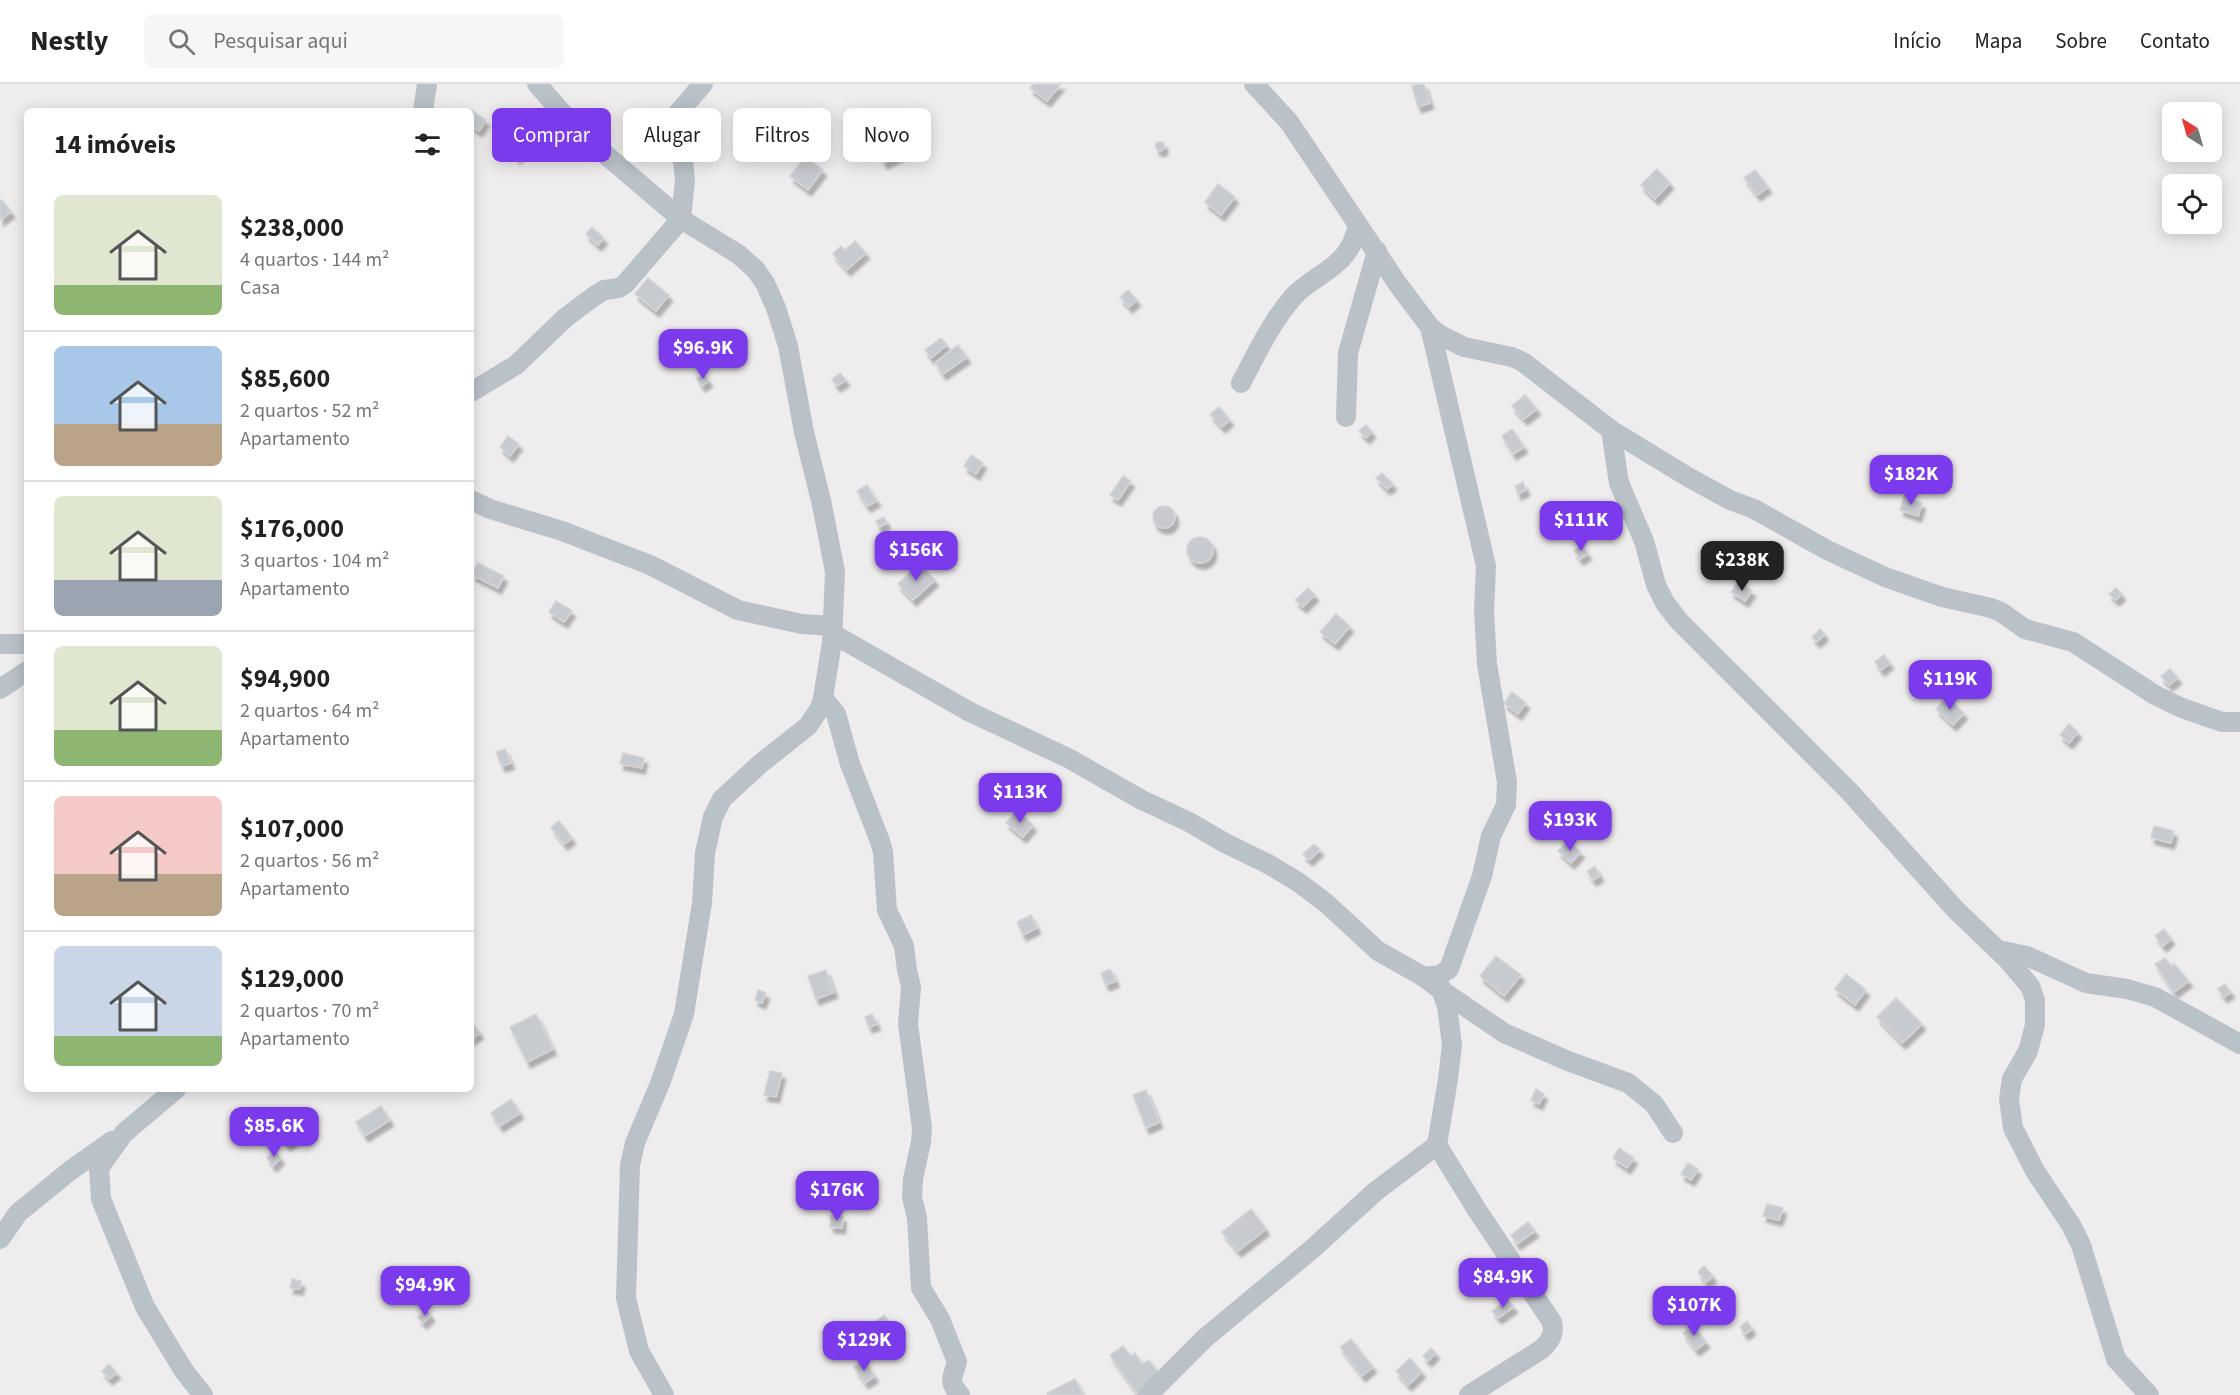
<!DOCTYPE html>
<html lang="pt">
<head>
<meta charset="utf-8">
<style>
  :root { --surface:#fff; --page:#f6f6f6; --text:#222; --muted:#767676; --line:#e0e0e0; --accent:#7c3aed }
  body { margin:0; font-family:"Source Sans 3",sans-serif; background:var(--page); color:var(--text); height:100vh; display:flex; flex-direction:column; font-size:22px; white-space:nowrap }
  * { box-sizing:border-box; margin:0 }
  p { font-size:20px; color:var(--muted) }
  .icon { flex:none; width:33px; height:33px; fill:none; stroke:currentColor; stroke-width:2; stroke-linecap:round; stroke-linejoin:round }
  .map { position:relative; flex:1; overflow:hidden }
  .details { position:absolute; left:24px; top:24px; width:450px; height:984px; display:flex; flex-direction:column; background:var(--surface); border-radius:9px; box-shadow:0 3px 15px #0003 }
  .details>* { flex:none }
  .hud { position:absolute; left:492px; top:24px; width:570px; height:54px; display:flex; gap:12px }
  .needle { width:39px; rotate:323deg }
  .controls { position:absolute; left:2162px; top:18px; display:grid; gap:12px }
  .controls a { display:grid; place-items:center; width:60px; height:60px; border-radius:9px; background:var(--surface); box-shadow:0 3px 15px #0003; font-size:30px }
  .price { position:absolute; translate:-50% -51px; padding:0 14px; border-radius:12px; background:var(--accent); color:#fff; font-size:20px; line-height:39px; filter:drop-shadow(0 2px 3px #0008) }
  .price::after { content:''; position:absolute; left:50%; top:36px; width:18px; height:14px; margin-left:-9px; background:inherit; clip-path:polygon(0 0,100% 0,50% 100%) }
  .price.on { background:#222; color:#fff }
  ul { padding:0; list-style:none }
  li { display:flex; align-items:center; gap:18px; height:150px; padding:0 30px }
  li+li { border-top:2px solid var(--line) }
  li span { display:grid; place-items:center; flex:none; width:168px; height:120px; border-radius:9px; color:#555 }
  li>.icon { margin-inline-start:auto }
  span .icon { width:72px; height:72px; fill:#fffc; stroke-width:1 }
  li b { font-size:26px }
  h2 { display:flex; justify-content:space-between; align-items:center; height:72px; padding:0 30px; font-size:26px }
  .pill { padding:0 21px; border-radius:9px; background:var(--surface); box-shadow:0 3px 15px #0003; font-size:21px; line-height:54px }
  .pill.on { background:var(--accent); color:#fff }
  header { display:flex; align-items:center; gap:36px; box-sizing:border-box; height:84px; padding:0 30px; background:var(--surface); border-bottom:2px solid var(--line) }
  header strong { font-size:28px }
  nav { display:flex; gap:33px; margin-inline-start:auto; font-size:21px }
  .search { width:420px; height:54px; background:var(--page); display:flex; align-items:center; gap:15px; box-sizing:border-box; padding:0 21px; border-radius:9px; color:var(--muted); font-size:22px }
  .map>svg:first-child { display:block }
  .building { fill:#c7cacf; stroke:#d1d4d8; stroke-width:1.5; filter:url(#shadow) }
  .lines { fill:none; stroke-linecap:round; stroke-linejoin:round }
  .street { stroke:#b9c2c8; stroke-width:20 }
</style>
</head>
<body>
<header>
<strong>Nestly</strong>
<div class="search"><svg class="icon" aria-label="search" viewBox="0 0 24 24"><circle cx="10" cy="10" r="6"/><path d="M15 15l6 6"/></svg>Pesquisar aqui</div>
<nav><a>Início</a><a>Mapa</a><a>Sobre</a><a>Contato</a></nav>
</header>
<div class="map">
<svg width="2240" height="1311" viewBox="0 0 2240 1311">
  <defs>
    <filter id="shadow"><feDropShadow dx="3.5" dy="6" stdDeviation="1.5" flood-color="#0004"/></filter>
  </defs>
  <rect width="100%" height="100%" fill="#efeced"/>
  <g class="building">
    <path d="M 1034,0 L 1061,0 L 1047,17 L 1030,4 Z"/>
    <path d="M 1418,0 L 1424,0 L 1430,19 L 1418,23 L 1412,2 Z"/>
    <path d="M 472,27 L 486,36 L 479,47 L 471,42 Z"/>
    <path d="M 899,57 L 905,69 L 884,79 L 878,67 Z"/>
    <circle cx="1160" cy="62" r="4.5"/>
    <path d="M 519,59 L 526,65 L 517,74 L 511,67 Z"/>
    <path d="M 805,73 L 823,86 L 808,106 L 790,92 Z"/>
    <path d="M 1657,85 L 1670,99 L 1655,115 L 1641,101 Z"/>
    <path d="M 1755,86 L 1768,103 L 1757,111 L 1744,94 Z"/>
    <path d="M 1218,100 L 1235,113 L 1221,131 L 1205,118 Z"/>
    <path d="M 2,116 L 11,128 L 0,136 L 0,117 Z"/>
    <path d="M 592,143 L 604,154 L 598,161 L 586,150 Z"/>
    <path d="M 855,157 L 866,169 L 847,186 L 833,170 L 841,162 L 845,166 Z"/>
    <path d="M 648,194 L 669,211 L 656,227 L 635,210 Z"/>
    <path d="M 1128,206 L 1137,216 L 1129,223 L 1120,213 Z"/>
    <path d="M 941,254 L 947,261 L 931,274 L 925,266 Z"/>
    <path d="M 958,261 L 967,273 L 943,290 L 935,279 Z"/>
    <path d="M 840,289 L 846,296 L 837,302 L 832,295 Z"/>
    <path d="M 704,290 L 709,297 L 702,302 L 697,295 Z"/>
    <path d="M 1525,311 L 1537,325 L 1524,335 L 1512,322 Z"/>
    <path d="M 1219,323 L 1230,336 L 1222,343 L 1210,330 Z"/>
    <path d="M 1366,341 L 1372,348 L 1366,354 L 1359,347 Z"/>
    <path d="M 1512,345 L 1524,363 L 1513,370 L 1502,352 Z"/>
    <path d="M 508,352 L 519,360 L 510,372 L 500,363 Z"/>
    <path d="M 971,371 L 983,379 L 976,390 L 964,382 Z"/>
    <path d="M 1382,389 L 1393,400 L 1387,405 L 1376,394 Z"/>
    <path d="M 1123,392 L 1131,397 L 1118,416 L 1110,411 Z"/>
    <path d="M 1523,398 L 1526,406 L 1518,410 L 1515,402 Z"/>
    <path d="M 867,401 L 877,417 L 867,422 L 857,407 Z"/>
    <path d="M 1904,413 L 1922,419 L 1918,432 L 1900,426 Z"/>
    <circle cx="1164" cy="433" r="11"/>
    <path d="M 884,433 L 887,439 L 879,443 L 876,437 Z"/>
    <circle cx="1200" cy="466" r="13"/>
    <path d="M 1582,461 L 1588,470 L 1580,475 L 1574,467 Z"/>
    <path d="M 478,479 L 504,492 L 498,504 L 472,491 Z"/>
    <path d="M 919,480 L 935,496 L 913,516 L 898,500 Z"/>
    <path d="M 1738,498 L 1752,507 L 1745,517 L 1731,508 Z"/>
    <path d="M 1308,504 L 1315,511 L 1303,523 L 1295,516 Z"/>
    <path d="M 2116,504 L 2122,510 L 2116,516 L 2109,510 Z"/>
    <path d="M 556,517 L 572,527 L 564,538 L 549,528 Z"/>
    <path d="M 1336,530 L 1350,542 L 1335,560 L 1320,548 Z"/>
    <path d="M 1820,545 L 1825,550 L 1817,558 L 1812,553 Z"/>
    <path d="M 1884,571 L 1890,579 L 1881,586 L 1875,578 Z"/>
    <path d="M 2170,585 L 2178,594 L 2169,601 L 2161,592 Z"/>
    <path d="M 1512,608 L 1526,619 L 1518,630 L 1504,619 Z"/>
    <path d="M 1947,613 L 1964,629 L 1953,641 L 1936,625 Z"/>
    <path d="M 2069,640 L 2078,648 L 2069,659 L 2060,651 Z"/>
    <path d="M 505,665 L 511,679 L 502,682 L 496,668 Z"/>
    <path d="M 623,669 L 644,674 L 642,684 L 620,680 Z"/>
    <path d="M 1017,727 L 1033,741 L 1023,753 L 1006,739 Z"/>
    <path d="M 559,737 L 572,754 L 564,760 L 551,743 Z"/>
    <path d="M 2154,742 L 2174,747 L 2171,759 L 2151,754 Z"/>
    <path d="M 1568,757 L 1581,768 L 1571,779 L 1558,767 Z"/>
    <path d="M 1314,760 L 1320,766 L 1309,776 L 1303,770 Z"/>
    <path d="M 1595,782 L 1600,792 L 1593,796 L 1587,787 Z"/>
    <path d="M 1031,831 L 1037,844 L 1023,851 L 1017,838 Z"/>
    <path d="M 2164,845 L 2171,855 L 2163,862 L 2155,852 Z"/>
    <path d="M 1496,872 L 1521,891 L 1504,912 L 1480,892 Z"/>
    <path d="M 2165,874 L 2171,882 L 2174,880 L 2189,897 L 2174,908 L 2155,880 Z"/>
    <path d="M 1110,885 L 1116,897 L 1106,901 L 1101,889 Z"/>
    <path d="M 826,886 L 834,908 L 816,915 L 808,892 Z"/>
    <path d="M 1846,890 L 1866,906 L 1855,921 L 1835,905 Z"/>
    <path d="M 2225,900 L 2231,908 L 2224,913 L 2218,905 Z"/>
    <path d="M 758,906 L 766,909 L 762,919 L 755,916 Z"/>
    <path d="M 1896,914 L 1922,940 L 1902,959 L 1877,933 Z"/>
    <path d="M 536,930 L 553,965 L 527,978 L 510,943 Z"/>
    <path d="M 872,930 L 877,940 L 869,943 L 865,933 Z"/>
    <path d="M 474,941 L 480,949 L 471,955 L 471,943 Z"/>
    <path d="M 770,987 L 782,989 L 776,1013 L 764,1011 Z"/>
    <path d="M 1536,1005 L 1544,1010 L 1539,1020 L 1531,1016 Z"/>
    <path d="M 1146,1006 L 1159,1038 L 1146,1044 L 1133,1011 Z"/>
    <path d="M 511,1015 L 520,1029 L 500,1042 L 491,1029 Z"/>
    <path d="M 381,1022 L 390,1036 L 365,1052 L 356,1038 Z"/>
    <path d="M 295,1033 L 306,1047 L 287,1061 L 276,1047 Z"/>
    <path d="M 1619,1064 L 1634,1074 L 1627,1084 L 1613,1074 Z"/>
    <path d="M 275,1067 L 281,1074 L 273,1082 L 267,1074 Z"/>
    <path d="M 1688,1079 L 1698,1085 L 1691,1096 L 1681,1090 Z"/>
    <path d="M 1767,1120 L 1783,1124 L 1779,1136 L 1763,1132 Z"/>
    <path d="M 1251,1125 L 1266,1145 L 1238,1167 L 1222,1148 Z"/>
    <path d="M 831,1132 L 843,1132 L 842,1144 L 830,1143 Z"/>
    <path d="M 1528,1138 L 1535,1147 L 1517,1160 L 1511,1151 Z"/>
    <path d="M 1704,1182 L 1713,1192 L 1706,1198 L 1698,1188 Z"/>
    <path d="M 292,1195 L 301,1197 L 300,1205 L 290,1204 Z"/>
    <path d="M 1508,1216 L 1514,1223 L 1498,1234 L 1492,1227 Z"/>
    <path d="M 427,1226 L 431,1232 L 423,1239 L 418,1233 Z"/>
    <path d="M 884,1231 L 891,1241 L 878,1250 L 871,1241 Z"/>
    <path d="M 1747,1237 L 1752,1245 L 1745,1250 L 1740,1243 Z"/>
    <path d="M 1693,1241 L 1706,1258 L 1696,1266 L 1683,1249 Z"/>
    <path d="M 1351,1255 L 1373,1283 L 1362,1292 L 1340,1263 Z"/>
    <path d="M 1123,1262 L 1130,1272 L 1135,1269 L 1142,1280 L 1149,1276 L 1161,1292 L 1137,1309 L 1110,1271 Z"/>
    <path d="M 1431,1264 L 1436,1269 L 1428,1277 L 1423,1272 Z"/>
    <path d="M 1410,1274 L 1422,1288 L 1408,1301 L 1396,1287 Z"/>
    <path d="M 864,1276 L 875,1292 L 865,1299 L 854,1283 Z"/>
    <path d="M 109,1280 L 117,1289 L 109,1295 L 102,1287 Z"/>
    <path d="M 1075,1295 L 1083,1311 L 1048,1311 L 1047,1309 Z"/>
  </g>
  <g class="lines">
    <g class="street">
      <path d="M 537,0 L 579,48 L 681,135 L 738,170 L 755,185 L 765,199 L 776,224 L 788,262 L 804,348 L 822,421 L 835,488 L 832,558 L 823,614 L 820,624 L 808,642 L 760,680 L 722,715 L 713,733 L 705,769 L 702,819 L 684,930 L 661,997 L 635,1059 L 630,1081 L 626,1214 L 639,1267 L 664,1311"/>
      <path d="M 1254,0 L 1289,38 L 1397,199 L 1430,243 L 1440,251 L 1464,263 L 1512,273 L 1523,278 L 1611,346 L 1619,399 L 1644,457 L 1656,501 L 1665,519 L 1679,537 L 1848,706 L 1955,825 L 2007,875 L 2030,902 L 2035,916 L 2035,941 L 2028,967 L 2012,995 L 2009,1015 L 2013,1044 L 2035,1087 L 2071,1141 L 2081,1161 L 2116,1275 L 2149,1311"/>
      <path d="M 423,27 L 427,0"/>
      <path d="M 1241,299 C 1257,269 1271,238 1294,212 C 1311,194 1338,185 1350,163 C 1354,156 1356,148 1358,141"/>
      <path d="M 471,308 L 516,281 L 565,234 L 593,213 L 604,206 L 619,204 L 625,200 L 681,135 L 685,96 L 678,29 L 703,0"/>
      <path d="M 1346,333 L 1348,269 L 1377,167"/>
      <path d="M 1611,346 L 1688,393 L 1730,416 L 1754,425 L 1827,466 L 1885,493 L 1942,513 L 1991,524 L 2001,528 L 2025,545 L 2073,558 L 2155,611 L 2182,624 L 2222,638 L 2240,638"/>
      <path d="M 471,416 L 490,425 L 562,447 L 650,481 L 738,526 L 802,540 L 833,542"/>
      <path d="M 833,550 L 970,628 L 1068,674 L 1142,716 L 1189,738 L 1225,759 L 1270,781 L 1298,798 L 1326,819 L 1378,867 L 1424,893 L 1441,906 L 1447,922 L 1452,961 L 1448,995 L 1437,1061 L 1376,1107 L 1311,1166 L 1205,1254 L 1148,1311"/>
      <path d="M 0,560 L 27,560"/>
      <path d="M 0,605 L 27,587"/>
      <path d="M 823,614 L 836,630 L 850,680 L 880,757 L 883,768 L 887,826 L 904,862 L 907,886 L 911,903 L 908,940 L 922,1044 L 921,1058 L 913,1095 L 912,1113 L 917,1134 L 921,1204 L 940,1235 L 957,1278 C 952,1295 948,1297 960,1311"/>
      <path d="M 1998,866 L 2027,872 L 2086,899 L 2127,905 L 2155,913 L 2240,960"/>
      <path d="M 1424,893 L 1440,891 L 1449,885 L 1482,792 L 1491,752 L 1506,721 L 1507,698 L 1487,580 L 1484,527 L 1486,482 L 1430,243"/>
      <path d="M 1442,905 L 1441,906 L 1504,949 L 1568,977 L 1628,999 L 1654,1020 L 1673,1049"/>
      <path d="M 176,1005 L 124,1049 L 99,1084 L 101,1115 L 145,1223 L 184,1287 L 203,1311"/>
      <path d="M 1437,1061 L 1477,1126 L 1552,1238 C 1555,1250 1550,1257 1542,1265 L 1469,1311"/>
      <path d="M 0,1155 L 18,1129 L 71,1086 L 112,1057"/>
    </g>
  </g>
</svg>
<div class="controls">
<a><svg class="needle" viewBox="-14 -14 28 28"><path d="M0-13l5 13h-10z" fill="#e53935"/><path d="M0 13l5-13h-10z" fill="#767676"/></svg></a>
<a><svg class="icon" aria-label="locate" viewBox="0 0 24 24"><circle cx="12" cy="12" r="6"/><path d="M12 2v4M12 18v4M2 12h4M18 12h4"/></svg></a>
</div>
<b class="price" style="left:703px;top:296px">$96.9K</b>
<b class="price" style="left:1911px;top:422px">$182K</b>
<b class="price" style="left:1581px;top:468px">$111K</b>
<b class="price" style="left:916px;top:498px">$156K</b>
<b class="price on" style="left:1742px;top:508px">$238K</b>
<b class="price" style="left:1950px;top:627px">$119K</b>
<b class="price" style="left:1020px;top:740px">$113K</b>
<b class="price" style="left:1570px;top:768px">$193K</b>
<b class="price" style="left:274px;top:1074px">$85.6K</b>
<b class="price" style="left:837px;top:1138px">$176K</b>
<b class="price" style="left:1503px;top:1225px">$84.9K</b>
<b class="price" style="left:425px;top:1233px">$94.9K</b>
<b class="price" style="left:1694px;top:1253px">$107K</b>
<b class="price" style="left:864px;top:1288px">$129K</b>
<div class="hud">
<a class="pill on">Comprar</a>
<a class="pill">Alugar</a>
<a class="pill">Filtros</a>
<a class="pill">Novo</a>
</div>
<section class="details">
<h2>14 imóveis<svg class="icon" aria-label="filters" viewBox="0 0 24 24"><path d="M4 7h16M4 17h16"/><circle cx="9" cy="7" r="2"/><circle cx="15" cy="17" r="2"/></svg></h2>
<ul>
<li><span style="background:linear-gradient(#dfe7d0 75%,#8fb573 0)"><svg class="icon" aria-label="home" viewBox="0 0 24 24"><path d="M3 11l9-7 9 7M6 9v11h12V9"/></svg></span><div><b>$238,000</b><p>4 quartos · 144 m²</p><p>Casa</p></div></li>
<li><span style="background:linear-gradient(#a9c7e8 65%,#b9a48a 0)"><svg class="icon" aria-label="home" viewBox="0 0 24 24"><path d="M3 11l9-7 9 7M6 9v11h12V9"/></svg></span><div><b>$85,600</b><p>2 quartos · 52 m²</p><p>Apartamento</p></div></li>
<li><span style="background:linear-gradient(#dfe7d0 70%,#9aa5b1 0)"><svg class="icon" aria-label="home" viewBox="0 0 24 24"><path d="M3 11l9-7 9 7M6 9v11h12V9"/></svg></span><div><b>$176,000</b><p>3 quartos · 104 m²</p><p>Apartamento</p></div></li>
<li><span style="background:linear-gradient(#dfe7d0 70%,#8fb573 0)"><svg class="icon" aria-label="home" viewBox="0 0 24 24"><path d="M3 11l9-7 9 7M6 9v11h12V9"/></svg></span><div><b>$94,900</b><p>2 quartos · 64 m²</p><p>Apartamento</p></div></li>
<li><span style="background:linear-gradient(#f6c9c9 65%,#b9a48a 0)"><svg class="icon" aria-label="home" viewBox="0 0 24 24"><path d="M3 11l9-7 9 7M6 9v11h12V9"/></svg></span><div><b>$107,000</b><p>2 quartos · 56 m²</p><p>Apartamento</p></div></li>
<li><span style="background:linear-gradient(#c9d6e8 75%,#8fb573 0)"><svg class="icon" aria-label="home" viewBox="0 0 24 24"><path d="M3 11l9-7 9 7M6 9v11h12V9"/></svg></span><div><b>$129,000</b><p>2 quartos · 70 m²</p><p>Apartamento</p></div></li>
</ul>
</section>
</div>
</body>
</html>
